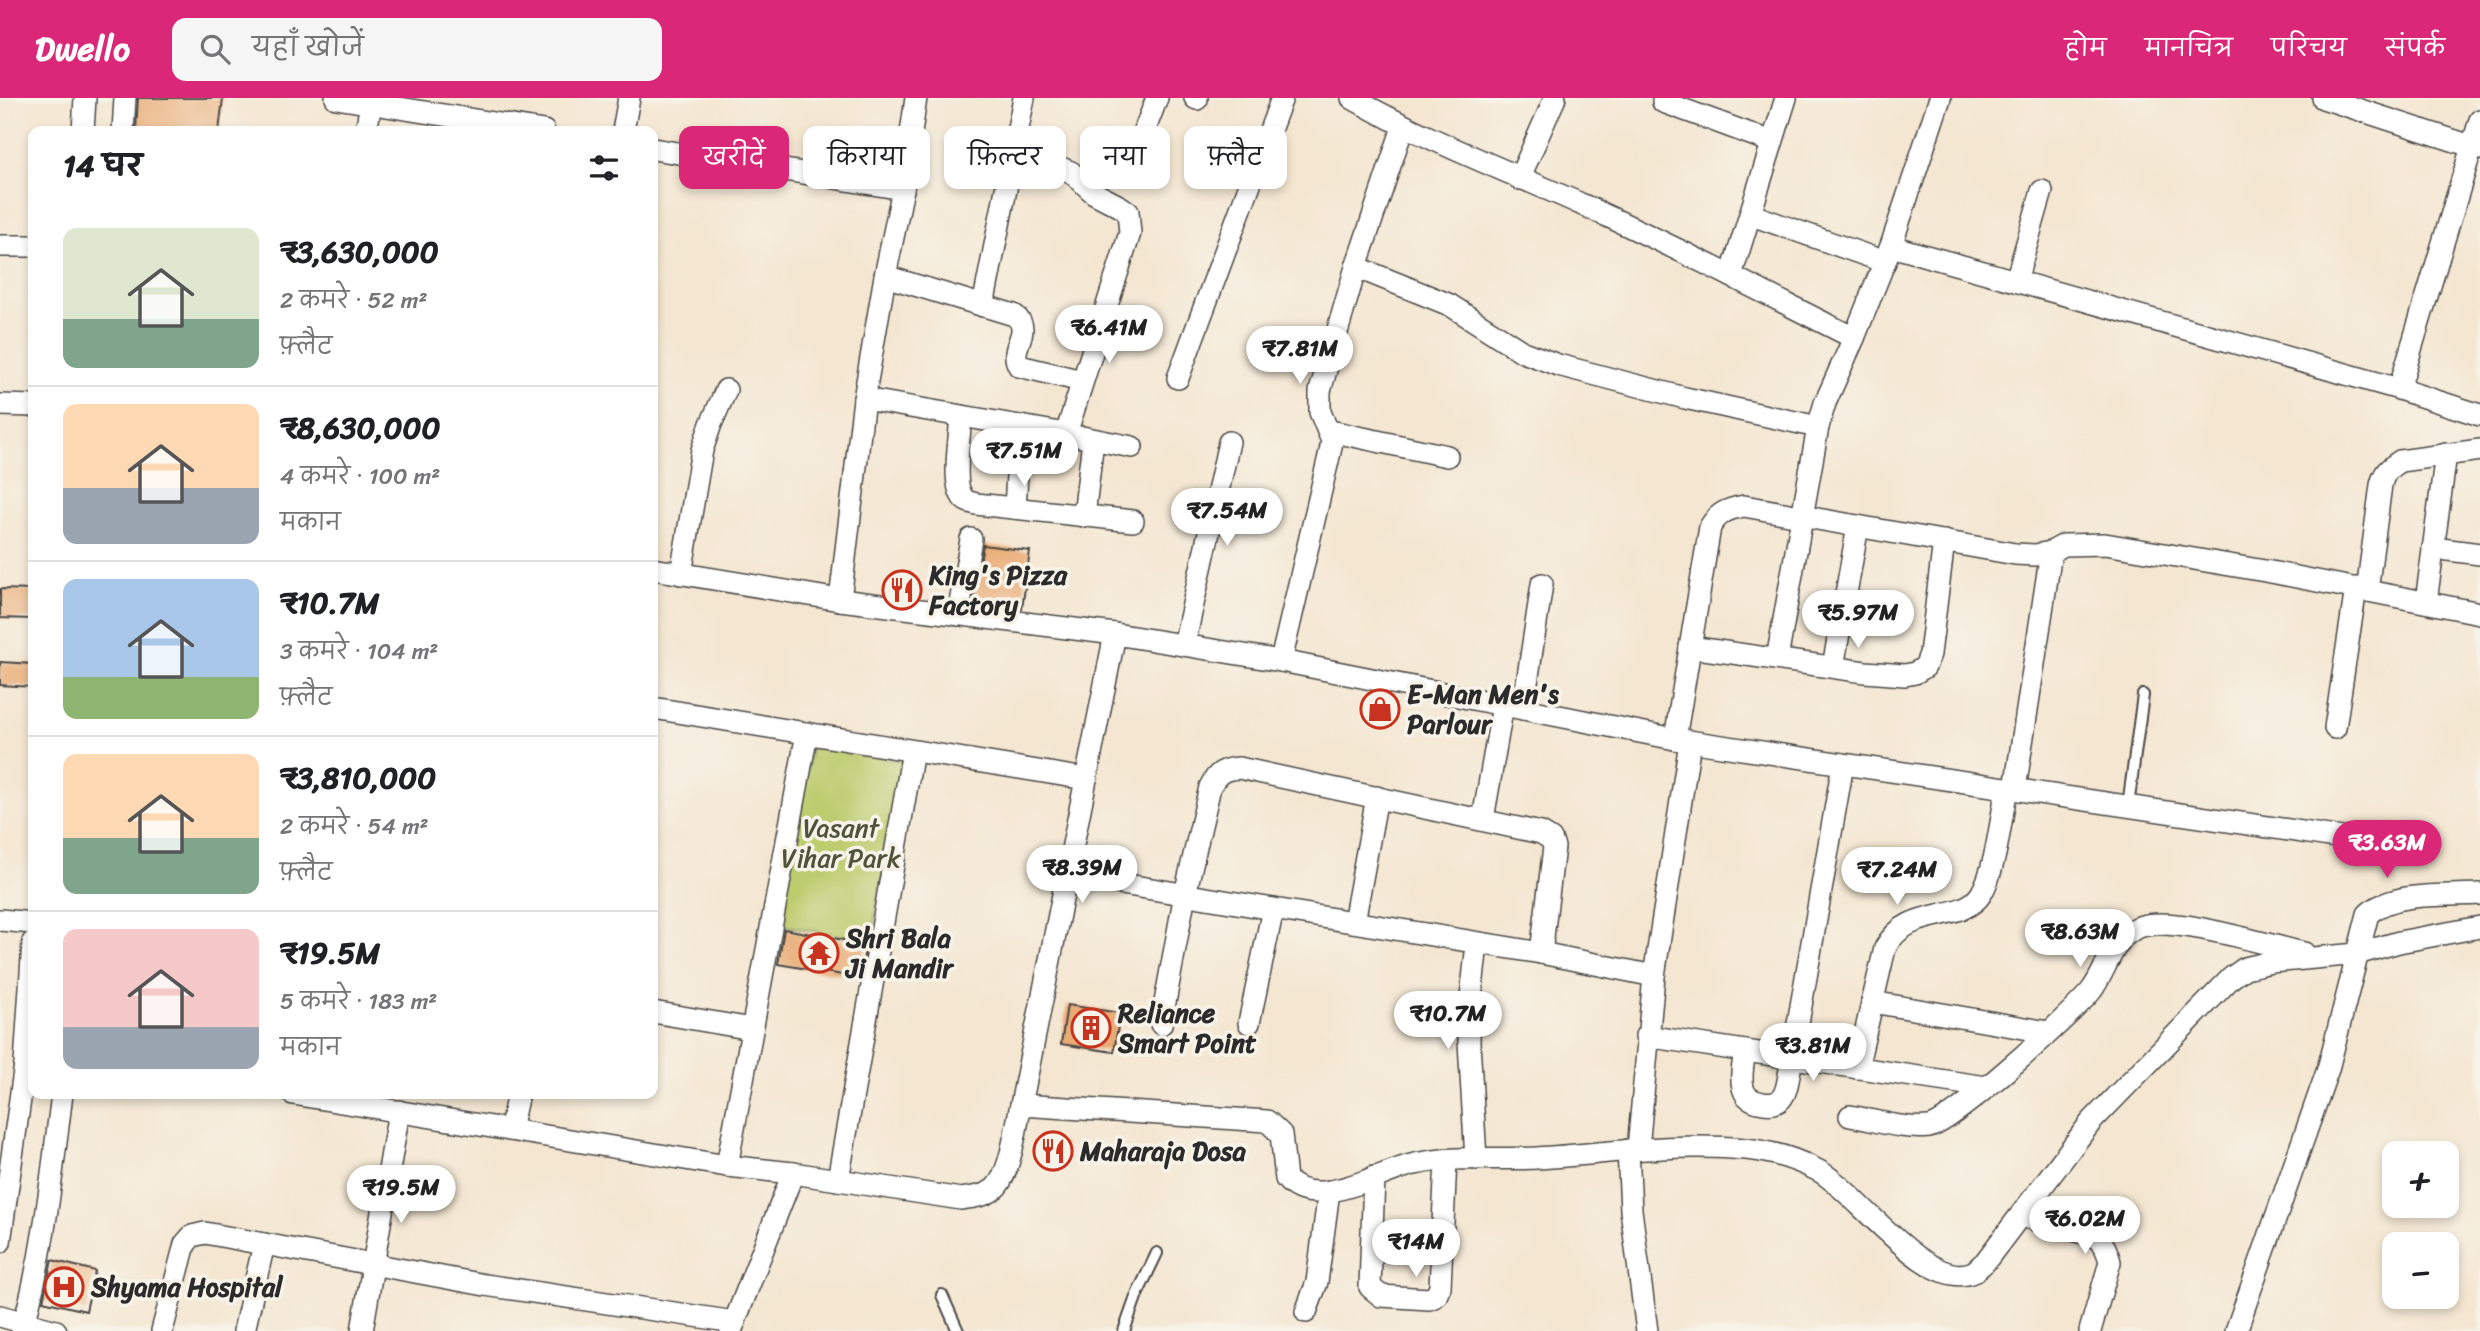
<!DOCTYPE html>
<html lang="hi">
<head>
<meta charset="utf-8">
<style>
  :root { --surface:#fff; --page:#f6f6f6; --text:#202124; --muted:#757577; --line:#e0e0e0; --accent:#db2777 }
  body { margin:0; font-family:Sriracha,"Playpen Sans Deva",sans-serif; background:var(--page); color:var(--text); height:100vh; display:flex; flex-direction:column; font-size:26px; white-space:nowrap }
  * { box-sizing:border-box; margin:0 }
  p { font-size:23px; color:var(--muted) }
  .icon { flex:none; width:38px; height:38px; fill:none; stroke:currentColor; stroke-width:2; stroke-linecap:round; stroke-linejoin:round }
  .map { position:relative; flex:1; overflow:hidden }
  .side { position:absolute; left:28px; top:28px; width:630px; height:973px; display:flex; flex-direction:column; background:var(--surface); border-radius:14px; box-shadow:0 4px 10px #0003 }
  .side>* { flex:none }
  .top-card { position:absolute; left:679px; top:28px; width:665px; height:63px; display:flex; gap:14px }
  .tools { position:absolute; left:2382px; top:1043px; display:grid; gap:14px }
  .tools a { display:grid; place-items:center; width:77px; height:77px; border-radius:14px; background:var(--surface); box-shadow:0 4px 10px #0003; font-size:35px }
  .price { position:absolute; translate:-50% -60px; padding:0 16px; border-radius:24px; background:#fff; color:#222; font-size:23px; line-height:46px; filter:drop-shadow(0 2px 4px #0008) }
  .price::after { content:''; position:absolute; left:50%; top:42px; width:21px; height:16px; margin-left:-10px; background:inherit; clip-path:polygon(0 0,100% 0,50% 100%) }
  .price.selected { background:var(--accent); color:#fff }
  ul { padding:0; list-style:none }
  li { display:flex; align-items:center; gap:21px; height:175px; padding:0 35px }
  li+li { border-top:2px solid var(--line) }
  li span { display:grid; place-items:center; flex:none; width:196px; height:140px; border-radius:14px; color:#555 }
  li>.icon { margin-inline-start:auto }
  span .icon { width:84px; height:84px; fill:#fffc; stroke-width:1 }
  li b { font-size:30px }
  h2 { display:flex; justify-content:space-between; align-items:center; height:84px; padding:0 35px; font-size:30px }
  .pill { padding:0 24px; border-radius:14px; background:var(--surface); box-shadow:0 4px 10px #0003; font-size:24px; line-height:63px }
  .pill.selected { background:var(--accent); color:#fff }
  header { display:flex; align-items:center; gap:42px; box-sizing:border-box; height:98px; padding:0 35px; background:var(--accent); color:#fff }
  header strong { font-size:33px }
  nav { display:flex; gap:38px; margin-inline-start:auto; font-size:24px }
  .search { width:490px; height:63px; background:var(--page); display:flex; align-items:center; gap:18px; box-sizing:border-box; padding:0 24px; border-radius:14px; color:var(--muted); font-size:26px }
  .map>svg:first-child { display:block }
  .green { fill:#bdcc6e; stroke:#747c4c; stroke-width:2 }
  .building { fill:#e9ac76 }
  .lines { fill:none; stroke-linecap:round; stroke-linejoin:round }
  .lane-casing { stroke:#494744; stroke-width:14 }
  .street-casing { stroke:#494744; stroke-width:24 }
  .lane { stroke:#fff; stroke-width:10 }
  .street { stroke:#fff; stroke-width:21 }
  .labels { text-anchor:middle; stroke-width:7; stroke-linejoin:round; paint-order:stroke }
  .poi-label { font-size:26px; font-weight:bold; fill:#2b2b2b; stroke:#f7f3e8; text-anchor:start }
  .park-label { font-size:26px; fill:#50533c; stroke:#f7f3e8 }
</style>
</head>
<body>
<header>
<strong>Dwello</strong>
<div class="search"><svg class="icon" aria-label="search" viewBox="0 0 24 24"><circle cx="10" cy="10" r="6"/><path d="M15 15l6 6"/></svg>यहाँ खोजें</div>
<nav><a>होम</a><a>मानचित्र</a><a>परिचय</a><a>संपर्क</a></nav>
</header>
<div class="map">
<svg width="2480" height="1233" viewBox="0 0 2480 1233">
  <rect width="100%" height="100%" fill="#f7f3e8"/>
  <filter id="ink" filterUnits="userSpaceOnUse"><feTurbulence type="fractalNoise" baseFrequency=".0143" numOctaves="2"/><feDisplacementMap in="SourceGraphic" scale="14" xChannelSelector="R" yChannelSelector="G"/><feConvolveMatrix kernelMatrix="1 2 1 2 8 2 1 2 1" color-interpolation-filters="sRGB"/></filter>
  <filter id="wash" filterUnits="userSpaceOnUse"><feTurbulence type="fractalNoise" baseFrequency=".00686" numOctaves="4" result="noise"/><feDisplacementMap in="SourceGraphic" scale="28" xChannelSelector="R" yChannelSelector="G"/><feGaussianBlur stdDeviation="1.57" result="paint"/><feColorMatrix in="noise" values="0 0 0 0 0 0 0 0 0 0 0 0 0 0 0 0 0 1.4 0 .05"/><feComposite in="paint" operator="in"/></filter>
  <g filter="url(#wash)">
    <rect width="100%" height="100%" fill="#f4e6d1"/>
    <path class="green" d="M 811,646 L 904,663 L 871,843 L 778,827 Z"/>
    <g id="blocks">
      <g class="building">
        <path d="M 138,0 L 223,0 L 219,33 L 136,33 Z"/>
        <path d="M 983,447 L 1030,453 L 1022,511 L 973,505 Z"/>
        <path d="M 0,491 L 33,492 L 33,521 L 0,520 Z"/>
        <path d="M 0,564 L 33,566 L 33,589 L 0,587 Z"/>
        <path d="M 784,831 L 866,846 L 860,880 L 778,866 Z"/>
        <path d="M 1067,907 L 1120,915 L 1114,954 L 1061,946 Z"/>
        <path d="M 1042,1042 L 1065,1045 L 1063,1064 L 1040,1061 Z"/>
        <path d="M 52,1162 L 95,1173 L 86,1213 L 43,1203 Z"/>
      </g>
    </g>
  </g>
  <g filter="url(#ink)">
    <use href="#blocks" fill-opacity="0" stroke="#494744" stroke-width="2"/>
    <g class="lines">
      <g class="lane-casing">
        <g id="lane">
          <path d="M 2128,708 L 2143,597"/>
          <path d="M 942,1197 L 958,1233"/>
          <path d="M 1124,1233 L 1136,1199 L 1157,1155"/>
        </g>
      </g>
      <g class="street-casing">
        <g id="street">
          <path d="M 336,0 L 544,33"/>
          <path d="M 1195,0 L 1197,1"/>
          <path d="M 1352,0 C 1426,42 1505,72 1583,107 C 1675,148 1764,195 1854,240 L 1891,148 L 1940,0"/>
          <path d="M 2323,0 L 2480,51"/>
          <path d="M 1663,4 L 1772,44"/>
          <path d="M 83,33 L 85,0"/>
          <path d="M 123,33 L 125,0"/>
          <path d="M 366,33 L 372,0"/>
          <path d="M 623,33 L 629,0"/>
          <path d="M 653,51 L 903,91"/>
          <path d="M 1132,65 L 1157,0"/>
          <path d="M 1519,81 L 1555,0"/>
          <path d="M 1752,117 L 1885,164"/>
          <path d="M 0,148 L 33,148"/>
          <path d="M 1891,148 L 2399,291 L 2480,317"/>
          <path d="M 1356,169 L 1450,207 L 1523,254 L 1558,267 L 1685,300 L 1818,329"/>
          <path d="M 885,178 L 1014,217 C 1035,234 1007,248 1019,268 L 1082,283"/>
          <path d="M 1731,178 L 1786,0"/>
          <path d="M 2016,183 L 2042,93"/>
          <path d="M 983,208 L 1024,0"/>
          <path d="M 1178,280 L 1282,0"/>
          <path d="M 2399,291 L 2480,22"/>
          <path d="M 864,301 L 1066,336 L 1130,135 L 1128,114 L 1121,109 L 1094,95 L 1071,74 L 1054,67 L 1015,43"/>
          <path d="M 0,307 L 33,308"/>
          <path d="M 961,318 C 960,337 952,384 962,398 C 965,404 970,404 976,406 L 1133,423"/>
          <path d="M 1330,333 L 1447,358"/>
          <path d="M 1082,339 L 1132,349"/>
          <path d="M 1015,410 L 1020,328"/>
          <path d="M 1084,418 L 1093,342"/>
          <path d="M 2433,450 L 2480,456"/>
          <path d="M 653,471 L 840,502 L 1115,536 L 1281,563 L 1675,641 L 2376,745"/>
          <path d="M 681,476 L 702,352 L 711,326 L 726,292"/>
          <path d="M 2367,493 L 2381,387 C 2384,374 2389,370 2400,363 L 2480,352"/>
          <path d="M 840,502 L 864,301 L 885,178 L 903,91 L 916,0"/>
          <path d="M 2426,504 L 2446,356"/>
          <path d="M 958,517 L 971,441"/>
          <path d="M 1184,547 L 1229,344"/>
          <path d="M 1690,549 L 1865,574 L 1905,577 L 1915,575 L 1925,569 L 1930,556 L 1944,443"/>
          <path d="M 1777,561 L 1818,329 L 1825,305 L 1854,240"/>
          <path d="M 1281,563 L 1330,354 L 1332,343 L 1320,314 L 1320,293 L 1356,169 L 1403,29"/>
          <path d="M 1833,569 L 1858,428"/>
          <path d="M 653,610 L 1086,681"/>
          <path d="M 1523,611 L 1542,486"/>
          <path d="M 2335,630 L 2356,490"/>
          <path d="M 1675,641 L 1710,429 C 1719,414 1728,411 1744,408 L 2015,456 L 2035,457 L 2051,454 L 2064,447 L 2105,446 L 2271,474 L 2480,515"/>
          <path d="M 2015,691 L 2051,454"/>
          <path d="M 1483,721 L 1503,607"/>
          <path d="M 1067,777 L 1541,855 L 1654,878"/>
          <path d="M 0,822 L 33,825"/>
          <path d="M 1354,824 L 1377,699"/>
          <path d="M 1872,904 L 2048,934"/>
          <path d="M 653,914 L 752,931"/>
          <path d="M 1249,925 L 1273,811"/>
          <path d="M 1161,926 L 1185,796 L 1210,689 C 1217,675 1223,671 1239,670 L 1541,735 L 1551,741 L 1554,749 L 1541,855"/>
          <path d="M 1646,938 L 1986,989"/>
          <path d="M 1745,953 C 1743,966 1738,987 1747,998 C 1751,1002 1757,1004 1763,1005 C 1780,1008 1785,999 1788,983 L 1843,666"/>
          <path d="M 1857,970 L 1885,850 C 1908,806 1962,826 1981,796 C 1996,772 2001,719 2007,690"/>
          <path d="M 293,996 L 727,1068 L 793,1075 L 961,1101 C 973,1099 989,1098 997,1088 C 1011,1072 1016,1028 1021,1007 L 1115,536"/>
          <path d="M 1021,1007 L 1267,1023 L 1281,1036 L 1286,1081 C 1315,1115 1380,1073 1415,1066 C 1455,1057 1497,1062 1537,1060 C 1590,1057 1642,1049 1695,1049 C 1741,1049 1778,1051 1819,1073 C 1855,1092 1928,1195 1973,1174 C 1977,1172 1981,1167 1985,1164 L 2091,1024 L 2231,880 L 2245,870 L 2271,864 L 2357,856 L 2399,844 L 2480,829"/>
          <path d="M 1850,1018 C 1875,1022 1904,1032 1929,1029 C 1951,1026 2073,915 2091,893 C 2108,871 2112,837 2142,828 C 2176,818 2267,847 2304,855"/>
          <path d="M 510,1032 L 518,996"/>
          <path d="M 1638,1051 L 1654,878 L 1690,644"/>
          <path d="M 1628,1052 L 1631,1112 L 1647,1233"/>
          <path d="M 1476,1061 L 1469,944 L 1470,908 L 1477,846"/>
          <path d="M 727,1068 L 807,635"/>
          <path d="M 1374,1079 L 1370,1189 L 1381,1198 L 1429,1201 L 1436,1198 L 1440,1189 L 1446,1062"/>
          <path d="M 838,1082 L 913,653"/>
          <path d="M 2021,1118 L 2094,1138 C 2104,1145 2107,1152 2110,1164 L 2090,1233"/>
          <path d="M 0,1144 L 25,966 L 33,844"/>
          <path d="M 1306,1214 L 1317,1184 L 1329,1093"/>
          <path d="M 0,1218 L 56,1233"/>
          <path d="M 22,1233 C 44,1156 52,1075 62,996"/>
          <path d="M 162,1233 L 185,1146 L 192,1138 L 205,1135 L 485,1187 L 735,1224"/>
          <path d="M 244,1233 L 264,1146"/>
          <path d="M 362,1233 L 399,1013"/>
          <path d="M 731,1233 L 793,1075"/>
          <path d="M 2236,1233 L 2328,971 L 2368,816 C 2394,793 2446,798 2480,796"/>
        </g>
      </g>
      <use href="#lane" class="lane"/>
      <use href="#street" class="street"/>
    </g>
  </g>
  <defs>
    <g id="restaurant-ring" transform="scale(2.0125)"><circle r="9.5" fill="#f7f3e8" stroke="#c8321e" stroke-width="1.5"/><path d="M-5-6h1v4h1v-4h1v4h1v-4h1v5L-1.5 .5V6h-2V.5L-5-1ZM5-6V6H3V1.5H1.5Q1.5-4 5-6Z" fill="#c8321e"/></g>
    <g id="shop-ring" transform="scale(2.0125)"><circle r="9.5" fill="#f7f3e8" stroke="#c8321e" stroke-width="1.5"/><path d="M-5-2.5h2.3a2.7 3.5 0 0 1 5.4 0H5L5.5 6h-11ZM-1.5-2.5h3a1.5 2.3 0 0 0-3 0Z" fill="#c8321e"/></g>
    <g id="temple-ring" transform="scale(2.0125)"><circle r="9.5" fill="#f7f3e8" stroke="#c8321e" stroke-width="1.5"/><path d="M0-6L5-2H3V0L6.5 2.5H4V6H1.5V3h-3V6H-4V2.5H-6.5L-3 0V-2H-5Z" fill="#c8321e"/></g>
    <g id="building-ring" transform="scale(2.0125)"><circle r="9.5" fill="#f7f3e8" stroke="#c8321e" stroke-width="1.5"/><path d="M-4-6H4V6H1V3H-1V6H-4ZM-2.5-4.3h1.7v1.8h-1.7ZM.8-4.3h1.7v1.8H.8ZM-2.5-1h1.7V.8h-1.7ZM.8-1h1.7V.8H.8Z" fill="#c8321e"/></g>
    <g id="hospital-ring" transform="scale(2.0125)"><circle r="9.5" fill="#f7f3e8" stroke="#c8321e" stroke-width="1.5"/><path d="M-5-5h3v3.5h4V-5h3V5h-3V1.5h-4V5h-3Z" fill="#c8321e"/></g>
  </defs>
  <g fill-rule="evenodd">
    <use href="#restaurant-ring" x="902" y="492"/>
    <use href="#shop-ring" x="1380" y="611"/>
    <use href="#temple-ring" x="819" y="855"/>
    <use href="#building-ring" x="1091" y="930"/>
    <use href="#restaurant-ring" x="1053" y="1053"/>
    <use href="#hospital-ring" x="64" y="1189"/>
  </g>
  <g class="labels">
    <g class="poi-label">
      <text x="929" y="486">King's Pizza<tspan x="929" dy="30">Factory</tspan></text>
      <text x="1407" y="605">E-Man Men's<tspan x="1407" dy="30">Parlour</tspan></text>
      <text x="846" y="849">Shri Bala<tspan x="846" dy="30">Ji Mandir</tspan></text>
      <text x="1118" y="924">Reliance<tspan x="1118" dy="30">Smart Point</tspan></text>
      <text x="1080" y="1062">Maharaja Dosa</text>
      <text x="91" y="1198">Shyama Hospital</text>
    </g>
    <g class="park-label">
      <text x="841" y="739">Vasant<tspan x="841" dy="30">Vihar Park</tspan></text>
    </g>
  </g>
</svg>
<div class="tools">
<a>+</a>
<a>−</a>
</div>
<b class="price" style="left:1109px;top:267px">₹6.41M</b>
<b class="price" style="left:1300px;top:288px">₹7.81M</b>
<b class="price" style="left:1024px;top:390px">₹7.51M</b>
<b class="price" style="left:1227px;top:450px">₹7.54M</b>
<b class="price" style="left:1858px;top:552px">₹5.97M</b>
<b class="price selected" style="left:2387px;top:782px">₹3.63M</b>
<b class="price" style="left:1082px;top:807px">₹8.39M</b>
<b class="price" style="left:1897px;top:809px">₹7.24M</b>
<b class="price" style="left:2080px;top:871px">₹8.63M</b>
<b class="price" style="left:1448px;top:953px">₹10.7M</b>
<b class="price" style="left:1813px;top:985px">₹3.81M</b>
<b class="price" style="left:401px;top:1127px">₹19.5M</b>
<b class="price" style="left:2085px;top:1158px">₹6.02M</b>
<b class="price" style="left:1416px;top:1181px">₹14M</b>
<div class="top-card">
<a class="pill selected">खरीदें</a>
<a class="pill">किराया</a>
<a class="pill">फ़िल्टर</a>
<a class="pill">नया</a>
<a class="pill">फ़्लैट</a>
</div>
<section class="side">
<h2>14 घर<svg class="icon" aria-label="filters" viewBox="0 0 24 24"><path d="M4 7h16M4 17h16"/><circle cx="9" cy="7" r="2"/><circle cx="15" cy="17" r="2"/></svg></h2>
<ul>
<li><span style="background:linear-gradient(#dfe7d0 65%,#7fa58c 0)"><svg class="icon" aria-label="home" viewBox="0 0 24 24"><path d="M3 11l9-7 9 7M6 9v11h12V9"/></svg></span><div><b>₹3,630,000</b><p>2 कमरे · 52 m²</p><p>फ़्लैट</p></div></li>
<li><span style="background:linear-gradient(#ffd9b3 60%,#9aa5b1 0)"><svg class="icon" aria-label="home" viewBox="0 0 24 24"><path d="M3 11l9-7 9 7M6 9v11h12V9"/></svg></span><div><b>₹8,630,000</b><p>4 कमरे · 100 m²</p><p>मकान</p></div></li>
<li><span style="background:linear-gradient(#a9c7e8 70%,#8fb573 0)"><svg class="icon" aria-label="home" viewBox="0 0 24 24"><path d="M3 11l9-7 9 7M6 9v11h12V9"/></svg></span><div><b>₹10.7M</b><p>3 कमरे · 104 m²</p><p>फ़्लैट</p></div></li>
<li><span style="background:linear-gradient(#ffd9b3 60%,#7fa58c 0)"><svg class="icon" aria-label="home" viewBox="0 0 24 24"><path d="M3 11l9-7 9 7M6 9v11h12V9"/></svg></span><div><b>₹3,810,000</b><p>2 कमरे · 54 m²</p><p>फ़्लैट</p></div></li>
<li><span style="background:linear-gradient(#f6c9c9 70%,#9aa5b1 0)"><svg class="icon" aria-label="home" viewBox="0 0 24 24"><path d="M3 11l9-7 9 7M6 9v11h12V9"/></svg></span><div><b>₹19.5M</b><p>5 कमरे · 183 m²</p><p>मकान</p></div></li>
</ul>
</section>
</div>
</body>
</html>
